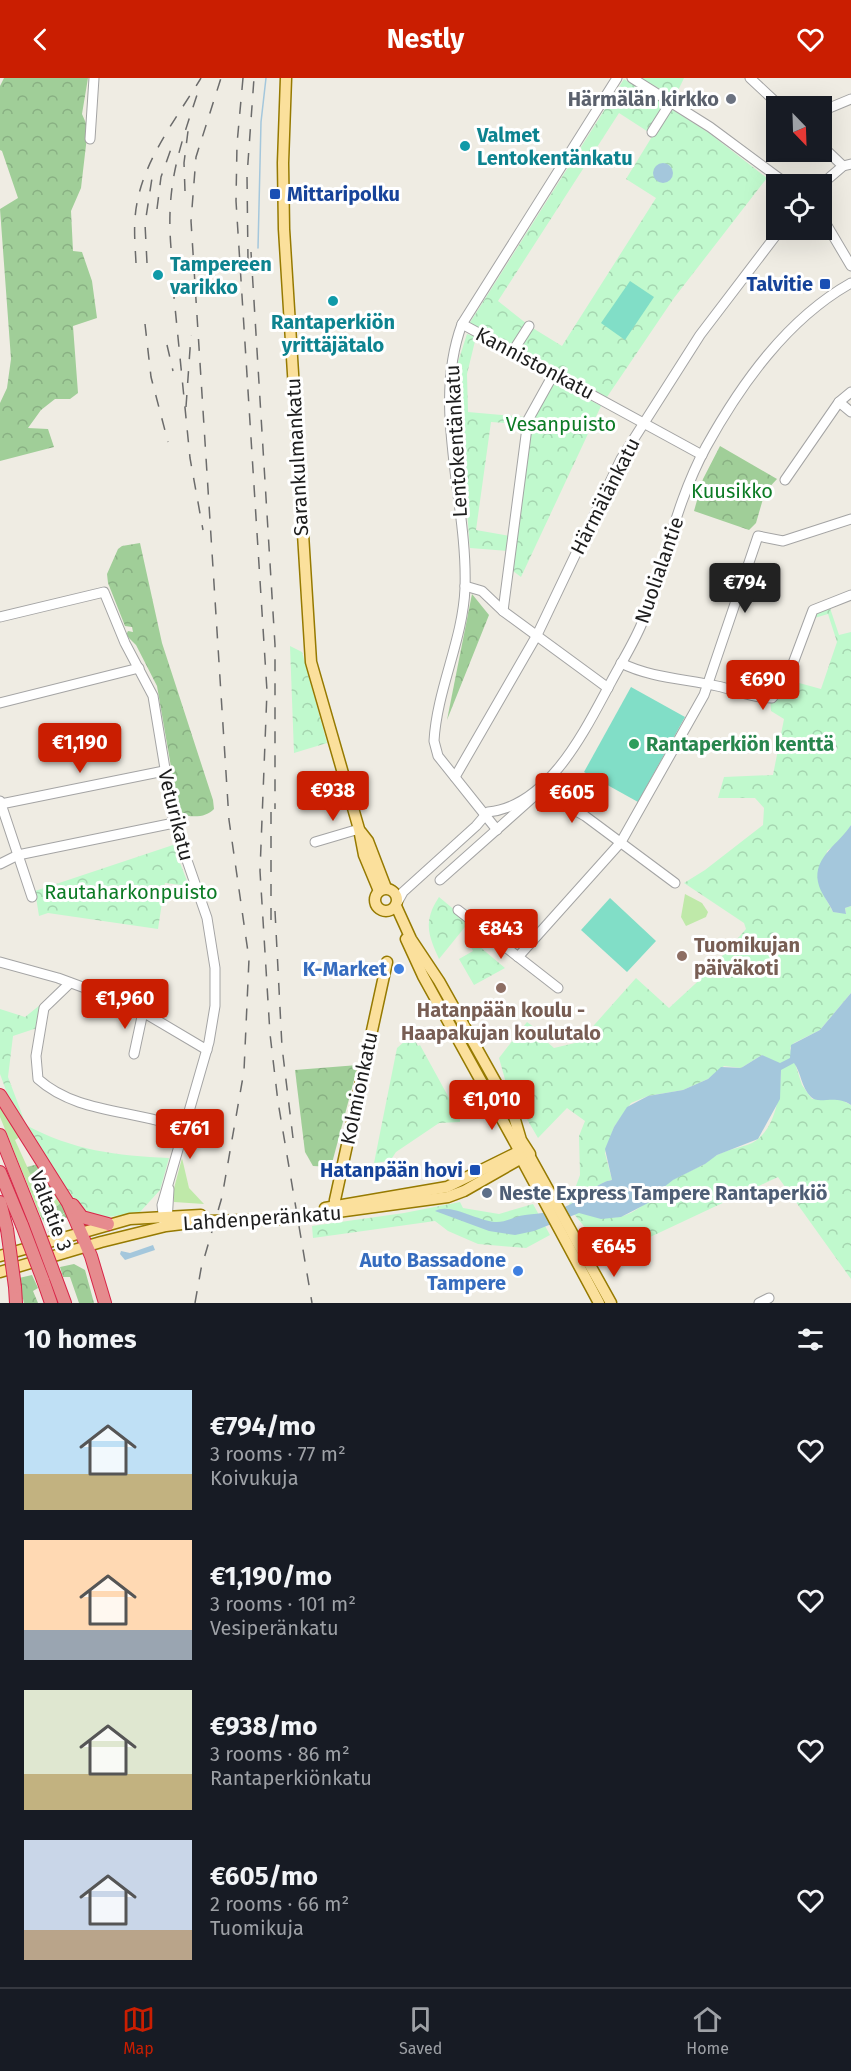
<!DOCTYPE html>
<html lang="en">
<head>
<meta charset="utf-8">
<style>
  :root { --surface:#171b24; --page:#242831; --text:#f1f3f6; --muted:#9ea1a6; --line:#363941; --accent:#ca1e01 }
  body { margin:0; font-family:"Fira Sans",sans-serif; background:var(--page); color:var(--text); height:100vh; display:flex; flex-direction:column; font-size:22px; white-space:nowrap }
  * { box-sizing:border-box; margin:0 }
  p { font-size:20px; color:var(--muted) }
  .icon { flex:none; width:33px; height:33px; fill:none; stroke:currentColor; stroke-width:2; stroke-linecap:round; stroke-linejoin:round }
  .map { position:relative; height:1225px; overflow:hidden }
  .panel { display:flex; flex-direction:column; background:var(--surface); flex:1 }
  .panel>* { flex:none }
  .needle { width:39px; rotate:157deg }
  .buttons { position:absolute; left:766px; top:18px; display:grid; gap:12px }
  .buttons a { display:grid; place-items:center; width:66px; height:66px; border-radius:0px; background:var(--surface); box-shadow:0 6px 24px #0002; font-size:30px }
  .price { position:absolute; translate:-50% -51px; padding:0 14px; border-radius:6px; background:var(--accent); color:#fff; font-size:20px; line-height:39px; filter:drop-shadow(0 2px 3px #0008) }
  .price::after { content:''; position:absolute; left:50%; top:36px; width:18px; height:14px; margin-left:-9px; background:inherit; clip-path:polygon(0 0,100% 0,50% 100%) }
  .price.current { background:#222; color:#fff }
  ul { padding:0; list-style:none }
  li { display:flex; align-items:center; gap:18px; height:150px; padding:0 24px }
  li span { display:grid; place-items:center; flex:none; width:168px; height:120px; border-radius:0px; color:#555 }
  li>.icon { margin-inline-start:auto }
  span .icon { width:72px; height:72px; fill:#fffc; stroke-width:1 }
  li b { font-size:26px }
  h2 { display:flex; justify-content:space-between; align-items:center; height:72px; padding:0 24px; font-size:26px }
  header { display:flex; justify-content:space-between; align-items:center; height:78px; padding:0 24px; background:var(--accent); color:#fff; font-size:27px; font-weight:700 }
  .tabs { display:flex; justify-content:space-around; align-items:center; height:84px; border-top:2px solid var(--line); background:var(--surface); font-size:16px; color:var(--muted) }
  .tabs a { display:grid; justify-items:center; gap:3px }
  .tabs .current { color:var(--accent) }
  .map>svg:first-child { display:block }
  .grass { fill:#bfe9a9 }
  .forest { fill:url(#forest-crowns) }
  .park { fill:url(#park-crowns) }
  .pitch { fill:#81dec7 }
  .water { fill:#a4c7dc }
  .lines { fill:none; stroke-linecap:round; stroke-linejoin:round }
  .stream { stroke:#a4c7dc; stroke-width:1.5 }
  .minor-casing { stroke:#a4a4a4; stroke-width:11 }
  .major-casing { stroke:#967a01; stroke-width:13 }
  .highway-casing { stroke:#d82548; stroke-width:14 }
  .minor { stroke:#fff; stroke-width:9 }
  .major { stroke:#fbe09c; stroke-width:10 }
  .highway { stroke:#e68b8e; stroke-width:12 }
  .rail { stroke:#6b6b6b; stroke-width:1.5; stroke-dasharray:12 12; stroke-linecap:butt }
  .highway-bridge-casing { stroke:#d82548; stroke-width:14; stroke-linecap:butt }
  .highway-bridge { stroke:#e68b8e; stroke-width:12 }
  .worship-dot { fill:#6b7280; stroke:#fff; stroke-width:2 }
  .culture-dot { fill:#0f9aa8; stroke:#fff; stroke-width:2 }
  .transit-dot { fill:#1a4fb4; stroke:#fff; stroke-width:2 }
  .leisure-dot { fill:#2e9e5b; stroke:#fff; stroke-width:2 }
  .education-dot { fill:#8d6e63; stroke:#fff; stroke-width:2 }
  .shop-dot { fill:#3f7fe0; stroke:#fff; stroke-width:2 }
  .service-dot { fill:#5c6f8a; stroke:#fff; stroke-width:2 }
  .labels { text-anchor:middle; stroke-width:6; stroke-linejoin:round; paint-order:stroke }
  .worship-label { font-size:20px; font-weight:bold; fill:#5b616d; stroke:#fff; text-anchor:end }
  .culture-label { font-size:20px; font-weight:bold; fill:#0d838f; stroke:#fff; text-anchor:start }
  .transit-label { font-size:20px; font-weight:bold; fill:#164399; stroke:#fff; text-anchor:end }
  .street-label { font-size:20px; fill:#1d1d1d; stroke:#fff }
  .park-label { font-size:20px; fill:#0c7b25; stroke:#fff }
  .leisure-label { font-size:20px; font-weight:bold; fill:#27864d; stroke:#fff; text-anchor:start }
  .education-label { font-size:20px; font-weight:bold; fill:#785e54; stroke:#fff; text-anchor:start }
  .shop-label { font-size:20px; font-weight:bold; fill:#366cbe; stroke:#fff; text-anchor:end }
  .service-label { font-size:20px; font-weight:bold; fill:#4e5e75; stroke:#fff; text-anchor:start }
</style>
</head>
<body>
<header><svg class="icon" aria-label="back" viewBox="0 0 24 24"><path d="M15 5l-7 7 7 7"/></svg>Nestly<svg class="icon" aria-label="heart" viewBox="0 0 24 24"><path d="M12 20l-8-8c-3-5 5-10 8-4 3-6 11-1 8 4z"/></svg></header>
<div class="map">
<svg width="851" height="1225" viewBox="0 0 851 1225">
  <defs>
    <pattern id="forest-crowns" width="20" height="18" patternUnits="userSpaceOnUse" patternTransform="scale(1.5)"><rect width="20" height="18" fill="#a0ce98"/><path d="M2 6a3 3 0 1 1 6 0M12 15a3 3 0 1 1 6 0" fill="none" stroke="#89b083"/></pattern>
    <pattern id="park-crowns" width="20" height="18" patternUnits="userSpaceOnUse" patternTransform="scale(1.5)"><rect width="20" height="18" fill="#c0f9cd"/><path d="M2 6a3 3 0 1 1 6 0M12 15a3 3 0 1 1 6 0" fill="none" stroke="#a5d5b0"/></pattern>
  </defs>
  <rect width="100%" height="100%" fill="#efece3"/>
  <g class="grass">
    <path d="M 685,816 L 702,825 L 708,834 L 706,839 L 686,848 L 681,839 Z"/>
    <path d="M 0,1023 L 20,1059 L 15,1062 L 30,1095 L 34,1094 L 53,1108 L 62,1124 L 52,1132 L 40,1137 L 0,1039 Z"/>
    <path d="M 182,1080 L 189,1110 L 204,1126 L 174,1124 L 173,1114 Z"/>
  </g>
  <g class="forest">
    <path d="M 4,0 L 88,0 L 82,36 L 88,50 L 81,110 L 71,133 L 73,173 L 82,174 L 92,203 L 97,240 L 73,248 L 78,315 L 70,321 L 55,321 L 41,332 L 28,350 L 48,351 L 54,369 L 0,383 L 0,325 L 7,310 L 11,281 L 0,131 L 18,120 L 2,73 L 0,72 L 0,8 Z"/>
    <path d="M 720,368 L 777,401 L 765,414 L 756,445 L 749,452 L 694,433 L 703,401 Z"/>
    <path d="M 140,465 L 162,565 L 213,722 L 214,731 C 206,740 190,740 179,735 L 157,608 L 136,567 L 126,557 L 128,553 L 133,554 L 132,549 L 125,548 L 108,505 L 107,496 L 118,471 L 122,468 Z"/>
    <path d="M 472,516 L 489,537 L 447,642 Z"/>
    <path d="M 358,987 L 331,1089 L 313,1088 L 305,1074 L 295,992 Z"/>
    <path d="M 38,1086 L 53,1108 L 42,1112 L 34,1095 L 30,1096 L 27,1089 Z"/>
    <path d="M 62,1124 L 69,1138 L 47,1155 L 65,1134 L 47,1149 L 40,1137 L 52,1132 Z"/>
    <path d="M 74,1186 L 85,1192 L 94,1225 L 79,1225 L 70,1199 L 63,1199 L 60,1189 Z"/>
    <path d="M 32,1197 L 38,1210 L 33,1213 L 38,1225 L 24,1225 L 23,1221 L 19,1223 L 19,1200 Z"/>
  </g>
  <g class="park">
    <path d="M 640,0 L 684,0 L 675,19 Z"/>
    <path d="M 624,1 L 709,55 L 767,100 L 674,220 L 607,319 L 518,273 L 531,249 L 562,268 L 656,120 L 626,101 L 653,57 L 619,35 L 498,223 L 527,246 L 511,269 L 469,246 Z"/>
    <path d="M 467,256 L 476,259 L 467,296 L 468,334 L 525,339 L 523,346 L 491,344 L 476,452 L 510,458 L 508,473 L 470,470 L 456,300 L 458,284 Z"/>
    <path d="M 553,302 L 601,328 L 521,499 L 513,493 L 530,354 L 534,339 Z"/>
    <path d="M 829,527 L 839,557 L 851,554 L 851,747 L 844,760 L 827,773 L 821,812 L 833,834 L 846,835 L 845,830 L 851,828 L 851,915 L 820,952 L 794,965 L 790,970 L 802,1007 L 812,1021 L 838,1020 L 851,1027 L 851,1201 L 778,1099 L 599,1183 L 591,1157 L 574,1136 C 585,1132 606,1143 623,1138 C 645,1131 655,1113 674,1101 C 683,1096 693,1092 703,1087 C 708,1084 712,1079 717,1077 C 727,1072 737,1070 747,1067 C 776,1057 780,1016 781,992 L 762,977 L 741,990 L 724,988 L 708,1001 L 683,1012 L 648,1018 L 631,1025 L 614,1049 L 605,1075 L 612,1102 C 601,1103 581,1120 569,1127 L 580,1097 L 579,1058 L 585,1043 L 567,1030 L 538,1060 L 506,1005 L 499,980 L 527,944 L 548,960 L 546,963 L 554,970 L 579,964 L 636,900 L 669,930 L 708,894 L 746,851 L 744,845 L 684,805 L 705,792 L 763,747 L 764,730 L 755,720 L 718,720 L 724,699 L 773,697 L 784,641 L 771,633 L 770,616 L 792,603 L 821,611 L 837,564 L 828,536 L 811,541 L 813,536 Z"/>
    <path d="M 290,568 L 302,574 L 327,665 L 294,675 Z"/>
    <path d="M 173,767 L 189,808 L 165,805 L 158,851 L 48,835 L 39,838 L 35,813 Z"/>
    <path d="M 439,819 L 469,844 L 439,881 C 428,857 423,843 439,819 Z"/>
    <path d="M 474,864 L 505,890 L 474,907 L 459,881 L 473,873 L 470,867 Z"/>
    <path d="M 40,927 L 37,950 L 13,958 L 8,999 L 26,1047 C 72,1072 117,1078 169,1080 L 160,1112 L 140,1134 L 102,1140 L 88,1138 L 74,1124 L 7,1015 L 0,996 L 0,931 L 25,939 Z"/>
    <path d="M 412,957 L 418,968 L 420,967 L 460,1040 L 460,1044 L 439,1045 L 396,1074 L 390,1083 L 374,1085 L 397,970 Z"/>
    <path d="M 460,1124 L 463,1130 L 499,1136 L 533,1126 L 550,1157 L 526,1170 L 478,1166 L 448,1153 L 435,1143 L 313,1160 L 312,1148 L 404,1135 Z"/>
  </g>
  <g class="pitch">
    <path d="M 630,203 L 654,219 L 625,262 L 601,245 Z"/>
    <path d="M 631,609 L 685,639 L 638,724 L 584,694 Z"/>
    <path d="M 610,820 L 656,863 L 627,894 L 581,852 Z"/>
  </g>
  <g class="water">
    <circle cx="663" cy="95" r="10"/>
    <path d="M 851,747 L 851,828 L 845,830 L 846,836 L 833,834 C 829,824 820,815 818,804 C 813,779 840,765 851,747 Z"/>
    <path d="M 851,915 L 851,1027 C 836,1016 818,1027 811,1019 C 801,1009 801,994 794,985 L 781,992 L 780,1021 L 758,1061 L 717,1077 L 705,1086 L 673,1102 L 654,1117 L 650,1124 L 621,1139 L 601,1141 L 579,1135 L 534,1153 L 515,1157 L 489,1153 L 435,1133 C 450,1124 479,1144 497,1144 C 507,1144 515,1138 525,1137 C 543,1135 551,1135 569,1127 C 584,1119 597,1104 612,1102 L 605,1071 L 614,1049 L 627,1029 L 648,1018 L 683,1012 L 708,1001 L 721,989 L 741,990 L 762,977 L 780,985 L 790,980 L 791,967 L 820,952 Z"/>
    <path d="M 153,1167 L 155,1172 L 125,1182 L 120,1176 L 121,1173 L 130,1175 Z"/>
  </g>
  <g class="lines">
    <path class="stream" d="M 258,170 L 261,44 L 266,0"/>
    <g class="minor-casing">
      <g id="minor">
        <path d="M 632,0 L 710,49 L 787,106"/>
        <path d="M 750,0 L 780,28"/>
        <path d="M 822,33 L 851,21"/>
        <path d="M 652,54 L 671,24"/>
        <path d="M 90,61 L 94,0"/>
        <path d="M 822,68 L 843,88"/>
        <path d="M 822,106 L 843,88 L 851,86"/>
        <path d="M 822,139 L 851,188"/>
        <path d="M 462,246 L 702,377"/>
        <path d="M 513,273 L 529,248"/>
        <path d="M 839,324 L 851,334"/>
        <path d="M 785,402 L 839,324 L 851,314"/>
        <path d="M 465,508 L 482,513 L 503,533 L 608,610"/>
        <path d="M 503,533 L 528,342 L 553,297"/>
        <path d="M 0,539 L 104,514 L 125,565 L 153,618 L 174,745 L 207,840 L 215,890 L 215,928 L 209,964 L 162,1127 L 164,1145"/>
        <path d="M 621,585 C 651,600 686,601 717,608 C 736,612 752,620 772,620 L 786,604 L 813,532 L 851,517"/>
        <path d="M 0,625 L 139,590"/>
        <path d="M 455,699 L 537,557 L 621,381 L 700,257 L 780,152"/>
        <path d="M 542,707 L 557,722 L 585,738 L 675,805"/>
        <path d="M 0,723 L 32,819"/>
        <path d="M 1,726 L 164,693"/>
        <path d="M 497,752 L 438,678 L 434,663 C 437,611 463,562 465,510 C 468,424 431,329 462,246 L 617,0"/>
        <path d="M 315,764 L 359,751"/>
        <path d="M 0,786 L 18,777 L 174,745"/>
        <path d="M 440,802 L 539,714"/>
        <path d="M 398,823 L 403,814 L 476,748 L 488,734 C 549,728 585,652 611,604 C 622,583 636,562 644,540 C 665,484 677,422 706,369 C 741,306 787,241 851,205"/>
        <path d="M 458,832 L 558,910"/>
        <path d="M 518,879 L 621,764 L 704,617 L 758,458 L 783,463 L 851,441"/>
        <path d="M 0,884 L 58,900 L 131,927 L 207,972"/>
        <path d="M 70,905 L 44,930 L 36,978 L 38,1001 C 78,1037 138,1031 186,1052"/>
        <path d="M 134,976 L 143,934"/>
        <path d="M 167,1144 L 169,1111"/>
        <path d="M 759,1225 L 769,1220"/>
      </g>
    </g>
    <g class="major-casing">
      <g id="major">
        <path d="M 286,0 L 283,85 L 284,151 L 311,584 L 359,751 L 364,777 L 379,813"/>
        <path d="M 361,754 L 368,763 L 386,810"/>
        <circle cx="386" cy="822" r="11"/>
        <path d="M 396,828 L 411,861 L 439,903 L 513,1035 L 521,1062 L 530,1076 L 529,1081 L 522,1082 L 518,1074 L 526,1070"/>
        <path d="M 406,861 L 423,898 L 519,1072"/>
        <path d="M 530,1079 L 611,1225"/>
        <path d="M 522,1082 L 599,1225"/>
        <path d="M 325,1130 L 447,1109 L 518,1074"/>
        <path d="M 334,1135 L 335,1122 L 387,884"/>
        <path d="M 0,1178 L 130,1141 L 201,1137"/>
        <path d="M 0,1194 L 101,1164 L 166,1148 L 207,1143 L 286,1141 L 448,1119 L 464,1113 L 520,1081"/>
      </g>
    </g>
    <g class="highway-casing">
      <g id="highway">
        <path d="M 0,1017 L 68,1125 L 91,1178 L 105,1225"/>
        <path d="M 0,1057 L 34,1142"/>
        <path d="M 0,1094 L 22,1147"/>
        <path d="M 0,1124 L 7,1151"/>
        <path d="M 73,1127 L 82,1139 L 108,1146"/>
        <path d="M 55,1198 L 65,1225"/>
        <path d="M 43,1202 L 51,1225"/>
        <path d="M 15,1209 L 16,1225"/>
      </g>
    </g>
    <use href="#minor" class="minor"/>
    <use href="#major" class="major"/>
    <use href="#highway" class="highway"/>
    <g class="rail">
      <path d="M 243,0 L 237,66 L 236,123 L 267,613 L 260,793 L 270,956 L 278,1024 L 312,1225"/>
      <path d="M 185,113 L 184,85 L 189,45"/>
      <path d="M 157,131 L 161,99 L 171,71"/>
      <path d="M 171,170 C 166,109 178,74 197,17"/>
      <path d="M 251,174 L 275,567 L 275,731"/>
      <path d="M 248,183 L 247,98 L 254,0"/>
      <path d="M 136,185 C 135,165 133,145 137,125 C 145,80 178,38 201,0"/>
      <path d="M 147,185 L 145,146 L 152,100"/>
      <path d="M 173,209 L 190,380 L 203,452"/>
      <path d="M 145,246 L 151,299 L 168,364"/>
      <path d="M 167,267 L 173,293"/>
      <path d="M 186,329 L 191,257"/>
      <path d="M 275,833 L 282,969 L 293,1060"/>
      <path d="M 271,842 L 271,722"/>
      <path d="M 195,1225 L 201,1191 L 222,1119 L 244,993 L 249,881 L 229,742 L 191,143 L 196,79 L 221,0"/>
    </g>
    <g class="highway-bridge-casing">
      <g id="highway-bridge">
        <path d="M 34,1142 L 55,1198"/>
        <path d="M 22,1147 L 43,1202"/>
        <path d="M 7,1151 L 15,1209"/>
      </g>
    </g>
    <use href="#highway-bridge" class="highway-bridge"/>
  </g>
  <circle class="worship-dot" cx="731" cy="21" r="6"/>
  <g class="culture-dot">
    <circle cx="465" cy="68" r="6"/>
    <circle cx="158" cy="197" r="6"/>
    <circle cx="333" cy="223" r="6"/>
  </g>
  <g class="transit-dot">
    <rect x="269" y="110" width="12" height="12" rx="3"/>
    <rect x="819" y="200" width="12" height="12" rx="3"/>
    <rect x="469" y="1086" width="12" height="12" rx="3"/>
  </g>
  <circle class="leisure-dot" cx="634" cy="666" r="6"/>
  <g class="education-dot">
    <circle cx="682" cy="878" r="6"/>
    <circle cx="501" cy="910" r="6"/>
  </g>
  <g class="shop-dot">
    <circle cx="399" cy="891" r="6"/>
    <circle cx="518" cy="1193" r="6"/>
  </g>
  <circle class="service-dot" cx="487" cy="1115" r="6"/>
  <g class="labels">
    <g class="worship-label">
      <text x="719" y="28">Härmälän kirkko</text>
    </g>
    <g class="culture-label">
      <text x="477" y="64">Valmet<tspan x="477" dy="23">Lentokentänkatu</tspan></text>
      <text x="170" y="193">Tampereen<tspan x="170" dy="23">varikko</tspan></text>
      <text x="333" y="251" text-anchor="middle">Rantaperkiön<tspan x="333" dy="23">yrittäjätalo</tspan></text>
    </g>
    <g class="transit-label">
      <text x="287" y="123" text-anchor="start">Mittaripolku</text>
      <text x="813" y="213">Talvitie</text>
      <text x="463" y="1099">Hatanpään hovi</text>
    </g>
    <g class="street-label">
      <text transform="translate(535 285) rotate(28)" y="7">Kannistonkatu</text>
      <text transform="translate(456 363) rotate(-93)" y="7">Lentokentänkatu</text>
      <text transform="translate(297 379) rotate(-93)" y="7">Sarankulmankatu</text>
      <text transform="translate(605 418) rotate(-63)" y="7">Härmälänkatu</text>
      <text transform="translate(659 492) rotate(-71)" y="7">Nuolialantie</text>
      <text transform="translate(176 737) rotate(76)" y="7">Veturikatu</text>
      <text transform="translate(359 1010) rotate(-78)" y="7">Kolmionkatu</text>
      <text transform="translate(51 1133) rotate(69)" y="7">Valtatie 3</text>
      <text transform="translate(262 1140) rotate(-4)" y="7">Lahdenperänkatu</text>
    </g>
    <g class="park-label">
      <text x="561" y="353">Vesanpuisto</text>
      <text x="732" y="420">Kuusikko</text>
      <text x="131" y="821">Rautaharkonpuisto</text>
    </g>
    <g class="leisure-label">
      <text x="646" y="673">Rantaperkiön kenttä</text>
    </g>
    <g class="education-label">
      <text x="694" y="874">Tuomikujan<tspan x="694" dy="23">päiväkoti</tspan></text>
      <text x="501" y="939" text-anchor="middle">Hatanpään koulu -<tspan x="501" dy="23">Haapakujan koulutalo</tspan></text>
    </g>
    <g class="shop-label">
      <text x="387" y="898">K-Market</text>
      <text x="506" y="1189">Auto Bassadone<tspan x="506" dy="23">Tampere</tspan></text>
    </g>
    <g class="service-label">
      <text x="499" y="1122">Neste Express Tampere Rantaperkiö</text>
    </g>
  </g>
</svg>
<div class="buttons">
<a><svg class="needle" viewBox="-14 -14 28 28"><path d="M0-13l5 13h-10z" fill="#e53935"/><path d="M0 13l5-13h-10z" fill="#9ea1a6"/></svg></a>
<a><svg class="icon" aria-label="locate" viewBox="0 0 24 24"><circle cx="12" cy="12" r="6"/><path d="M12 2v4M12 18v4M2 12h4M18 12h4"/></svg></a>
</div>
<b class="price current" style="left:745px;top:536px">€794</b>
<b class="price" style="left:763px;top:633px">€690</b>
<b class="price" style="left:80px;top:696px">€1,190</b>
<b class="price" style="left:333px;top:744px">€938</b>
<b class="price" style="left:572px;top:746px">€605</b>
<b class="price" style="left:501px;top:882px">€843</b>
<b class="price" style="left:125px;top:952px">€1,960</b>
<b class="price" style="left:492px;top:1053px">€1,010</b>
<b class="price" style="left:190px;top:1082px">€761</b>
<b class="price" style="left:614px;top:1200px">€645</b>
</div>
<section class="panel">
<h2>10 homes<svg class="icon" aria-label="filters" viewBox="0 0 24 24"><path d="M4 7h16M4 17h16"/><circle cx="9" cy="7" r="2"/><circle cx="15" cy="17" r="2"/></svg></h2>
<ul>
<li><span style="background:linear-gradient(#bfe0f5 70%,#c2b280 0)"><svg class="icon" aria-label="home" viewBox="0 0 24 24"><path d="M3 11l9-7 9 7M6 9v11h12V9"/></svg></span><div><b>€794/mo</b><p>3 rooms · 77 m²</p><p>Koivukuja</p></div><svg class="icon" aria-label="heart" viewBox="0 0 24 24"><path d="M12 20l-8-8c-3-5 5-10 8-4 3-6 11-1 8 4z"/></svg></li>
<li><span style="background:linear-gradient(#ffd9b3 75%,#9aa5b1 0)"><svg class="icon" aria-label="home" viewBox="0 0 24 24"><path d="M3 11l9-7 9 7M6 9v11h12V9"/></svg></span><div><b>€1,190/mo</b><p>3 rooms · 101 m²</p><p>Vesiperänkatu</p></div><svg class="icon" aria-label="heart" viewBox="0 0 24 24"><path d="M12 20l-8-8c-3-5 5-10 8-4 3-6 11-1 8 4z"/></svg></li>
<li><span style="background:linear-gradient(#dfe7d0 70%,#c2b280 0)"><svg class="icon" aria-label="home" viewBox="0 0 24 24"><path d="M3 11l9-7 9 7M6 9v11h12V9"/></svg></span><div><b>€938/mo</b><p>3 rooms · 86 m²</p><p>Rantaperkiönkatu</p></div><svg class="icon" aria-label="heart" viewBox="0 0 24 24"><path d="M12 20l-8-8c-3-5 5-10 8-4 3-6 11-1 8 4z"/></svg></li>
<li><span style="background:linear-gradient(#c9d6e8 75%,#b9a48a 0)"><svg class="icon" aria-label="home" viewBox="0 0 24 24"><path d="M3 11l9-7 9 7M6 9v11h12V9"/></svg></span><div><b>€605/mo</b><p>2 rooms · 66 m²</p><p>Tuomikuja</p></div><svg class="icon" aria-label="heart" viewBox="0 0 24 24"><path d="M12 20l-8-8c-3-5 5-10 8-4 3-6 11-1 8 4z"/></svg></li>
</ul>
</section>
<nav class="tabs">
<a class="current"><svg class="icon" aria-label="map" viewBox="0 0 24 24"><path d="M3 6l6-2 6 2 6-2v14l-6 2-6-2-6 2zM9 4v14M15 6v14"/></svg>Map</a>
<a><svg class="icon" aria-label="saved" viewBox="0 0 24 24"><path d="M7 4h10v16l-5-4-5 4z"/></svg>Saved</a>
<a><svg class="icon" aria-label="home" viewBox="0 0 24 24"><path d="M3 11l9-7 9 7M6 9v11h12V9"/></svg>Home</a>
</nav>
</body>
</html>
